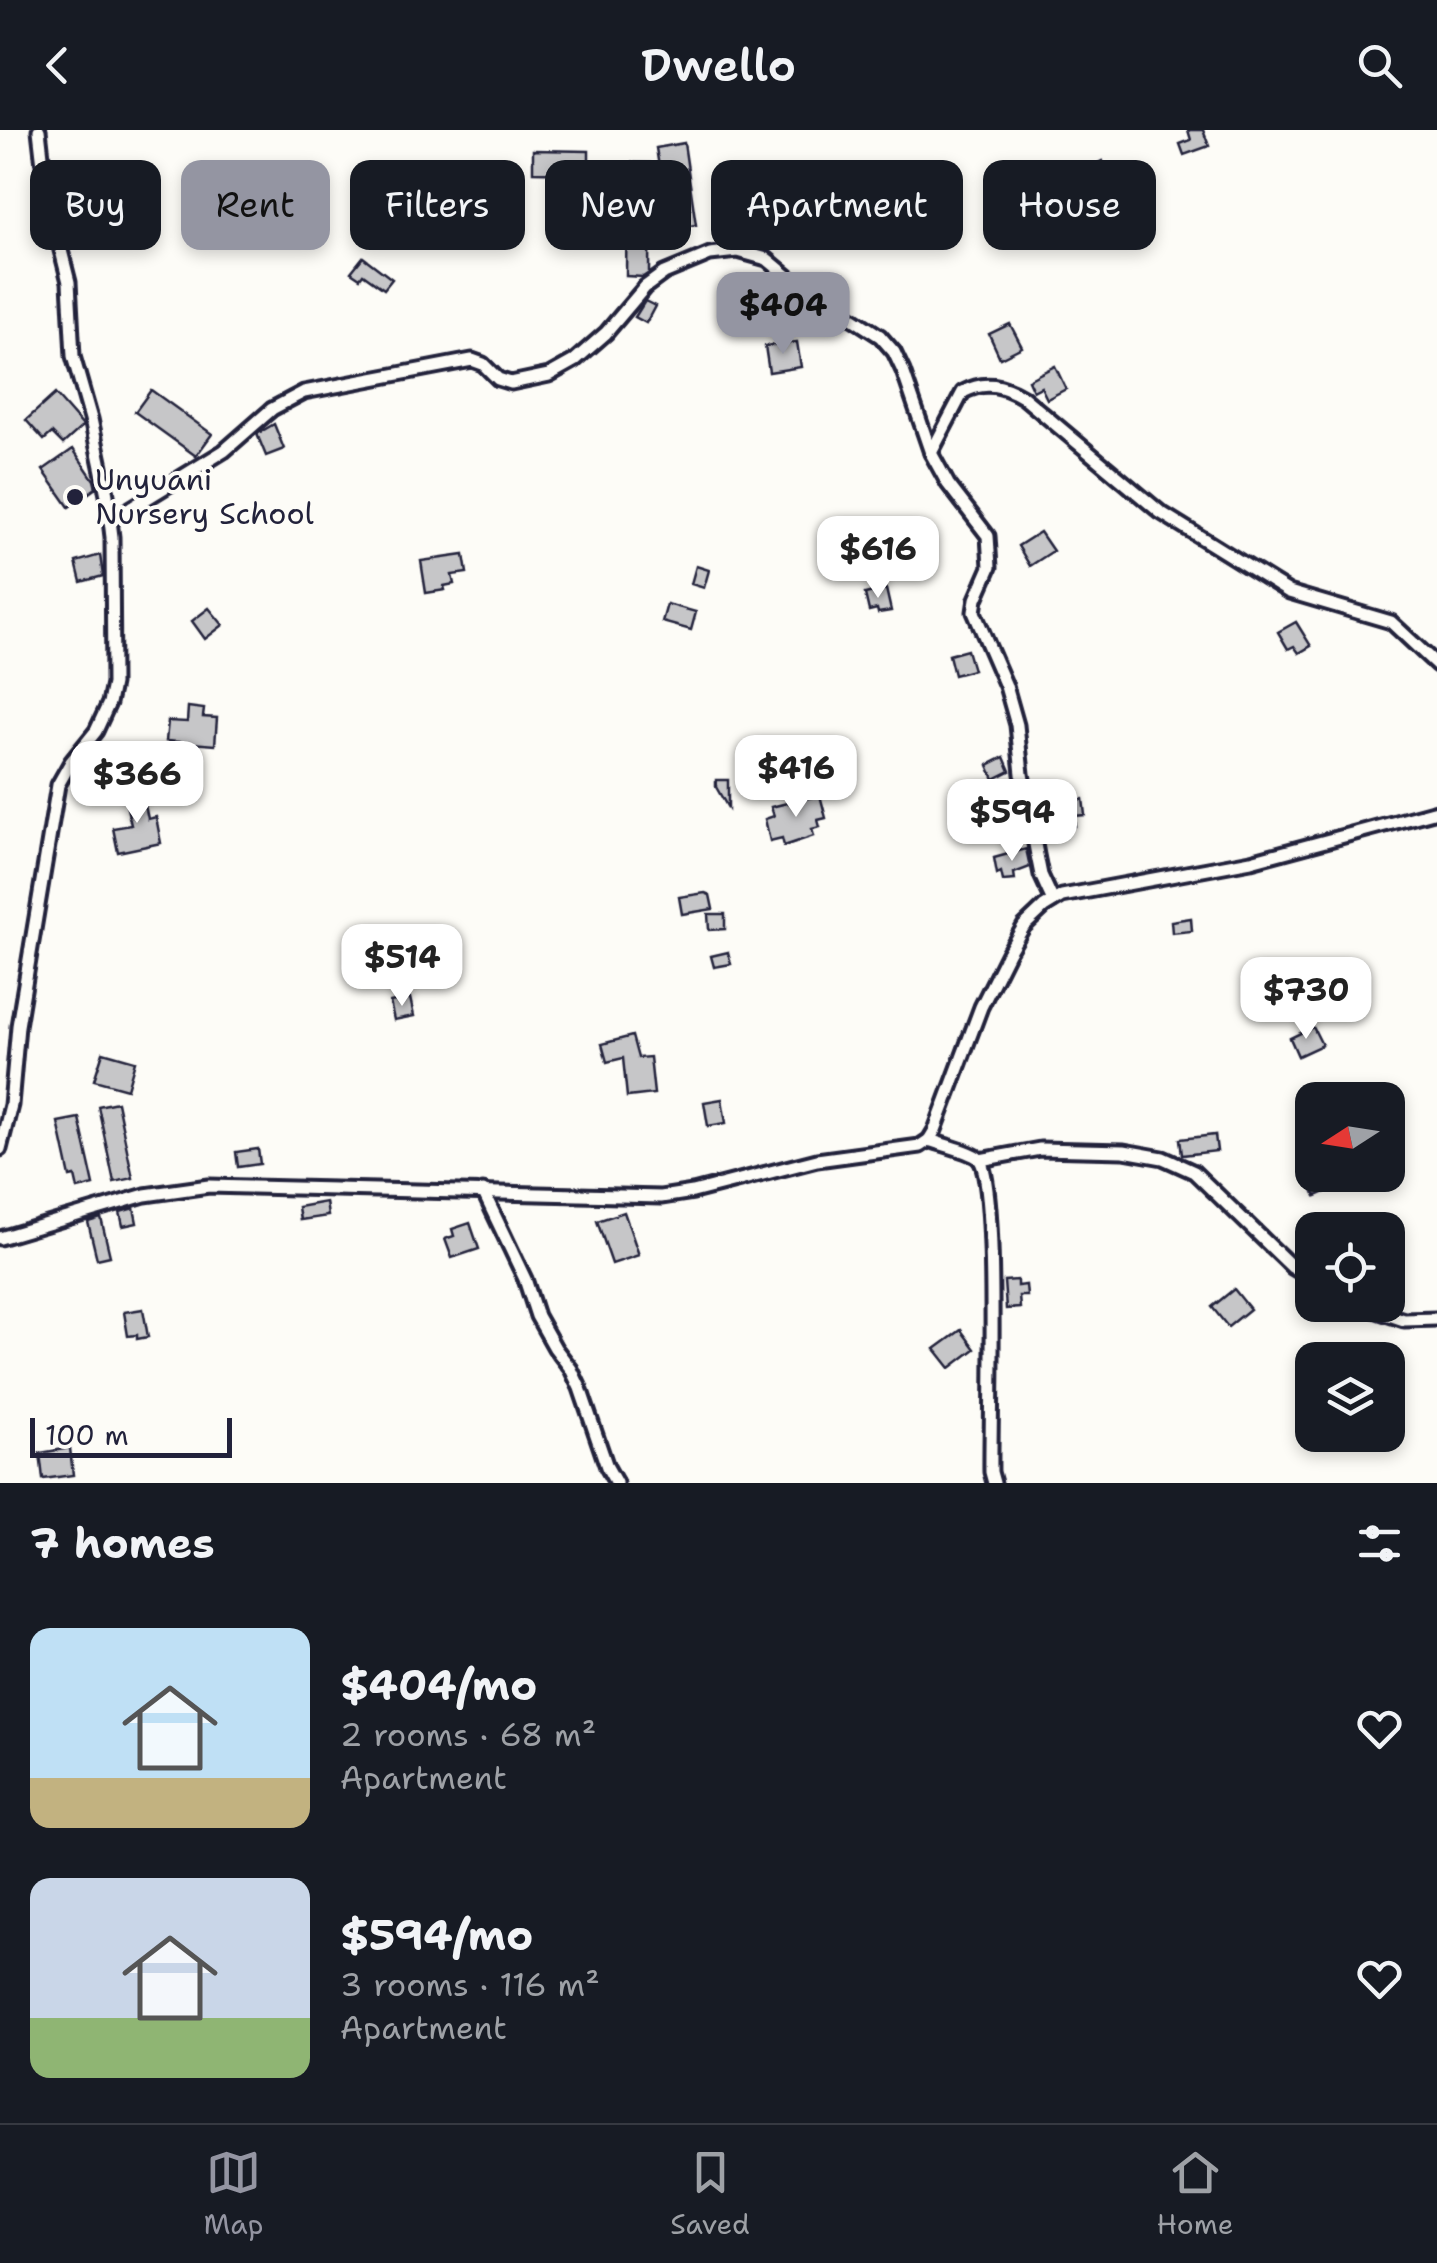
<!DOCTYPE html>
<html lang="en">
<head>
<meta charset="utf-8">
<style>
  :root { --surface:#171b24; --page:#242831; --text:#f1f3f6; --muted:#9ea1a6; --line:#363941; --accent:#9495a2 }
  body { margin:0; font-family:"Shantell Sans",sans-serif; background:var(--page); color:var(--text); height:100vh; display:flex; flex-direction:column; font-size:38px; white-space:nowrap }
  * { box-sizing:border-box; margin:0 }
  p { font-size:32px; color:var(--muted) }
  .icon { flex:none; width:55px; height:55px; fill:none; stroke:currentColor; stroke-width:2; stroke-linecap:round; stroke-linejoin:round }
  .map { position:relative; height:1353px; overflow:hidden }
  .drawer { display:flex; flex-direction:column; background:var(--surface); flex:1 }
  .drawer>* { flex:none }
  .guide { position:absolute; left:30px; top:30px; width:1378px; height:90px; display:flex; gap:20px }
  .needle { width:65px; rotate:258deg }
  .buttons { position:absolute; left:1295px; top:952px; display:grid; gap:20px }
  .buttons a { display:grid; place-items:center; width:110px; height:110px; border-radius:20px; background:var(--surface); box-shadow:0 5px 15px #0003; font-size:50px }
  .scale { position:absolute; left:30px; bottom:25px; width:202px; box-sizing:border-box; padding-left:10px; border:5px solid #22223b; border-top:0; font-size:28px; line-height:35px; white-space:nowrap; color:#22223b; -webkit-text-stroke:8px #fdfcf7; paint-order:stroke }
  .price { position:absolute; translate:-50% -85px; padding:0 22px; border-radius:20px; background:#fff; color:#222; font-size:32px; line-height:65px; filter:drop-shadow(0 2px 5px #0008) }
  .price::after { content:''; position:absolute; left:50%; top:60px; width:30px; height:22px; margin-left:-15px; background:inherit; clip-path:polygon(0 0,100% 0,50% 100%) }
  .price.current { background:var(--accent); color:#111 }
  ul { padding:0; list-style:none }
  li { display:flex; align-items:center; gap:30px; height:250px; padding:0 30px }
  li span { display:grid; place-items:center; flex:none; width:280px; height:200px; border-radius:20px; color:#555 }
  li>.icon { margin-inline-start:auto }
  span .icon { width:120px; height:120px; fill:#fffc; stroke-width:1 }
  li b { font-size:42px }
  h2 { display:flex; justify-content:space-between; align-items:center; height:120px; padding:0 30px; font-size:42px }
  .pill { padding:0 35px; border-radius:20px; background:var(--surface); box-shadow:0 5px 15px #0003; font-size:35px; line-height:90px }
  .pill.current { background:var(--accent); color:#111 }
  header { display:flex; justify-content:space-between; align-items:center; height:130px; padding:0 30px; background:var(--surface); font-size:45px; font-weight:600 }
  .menu { display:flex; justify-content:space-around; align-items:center; height:140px; border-top:2px solid var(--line); background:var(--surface); font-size:28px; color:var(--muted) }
  .menu a { display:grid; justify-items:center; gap:5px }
  .menu .current { color:var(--accent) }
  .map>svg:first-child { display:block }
  .building { fill:#c6c6c8; stroke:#22223b; stroke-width:2.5 }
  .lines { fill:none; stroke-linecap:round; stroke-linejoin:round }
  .street-casing { stroke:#22223b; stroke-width:19 }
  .street { stroke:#fdfcf7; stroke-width:11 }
  .poi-dot { fill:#22223b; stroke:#fdfcf7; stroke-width:4 }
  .labels { text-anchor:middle; stroke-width:8; stroke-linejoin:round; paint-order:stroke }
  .poi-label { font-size:30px; fill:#22223b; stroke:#fdfcf7; text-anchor:start }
</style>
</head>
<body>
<header><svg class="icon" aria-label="back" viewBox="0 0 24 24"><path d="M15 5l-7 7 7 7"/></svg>Dwello<svg class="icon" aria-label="search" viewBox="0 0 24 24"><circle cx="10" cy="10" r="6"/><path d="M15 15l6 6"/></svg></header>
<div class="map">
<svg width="1437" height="1353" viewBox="0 0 1437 1353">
  <rect width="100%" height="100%" fill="#fdfcf7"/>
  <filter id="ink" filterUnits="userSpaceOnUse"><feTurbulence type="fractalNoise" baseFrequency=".01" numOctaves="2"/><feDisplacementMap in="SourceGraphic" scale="20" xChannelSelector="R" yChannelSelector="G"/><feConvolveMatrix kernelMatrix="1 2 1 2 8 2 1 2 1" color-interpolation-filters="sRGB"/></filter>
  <g filter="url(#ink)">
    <g class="building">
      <path d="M 1188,0 L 1203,0 L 1209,16 L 1184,25 L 1180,14 L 1191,10 Z"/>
      <path d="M 684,13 L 696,95 L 669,99 L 656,18 Z"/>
      <path d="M 533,20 L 589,21 L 589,32 L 650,33 L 649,143 L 643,147 L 626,146 L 627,56 L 581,55 L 581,43 L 533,42 Z"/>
      <path d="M 1102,31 L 1115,56 L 1078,75 L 1066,50 Z"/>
      <path d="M 363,127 L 392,149 L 384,159 L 363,144 L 360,148 L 351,142 Z"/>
      <path d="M 732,158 L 756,162 L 754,174 L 730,170 Z"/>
      <path d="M 645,171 L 655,176 L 646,193 L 635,187 Z"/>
      <path d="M 1010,194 L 1022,217 L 1000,228 L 989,204 Z"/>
      <path d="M 797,212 L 801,237 L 769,242 L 765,216 Z"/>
      <path d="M 1055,236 L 1066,259 L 1047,269 L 1041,257 L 1033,261 L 1028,250 Z"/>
      <path d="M 151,260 L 212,304 L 196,326 L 135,282 Z"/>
      <path d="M 55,264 L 83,296 L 63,314 L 52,303 L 44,310 L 26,290 Z"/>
      <path d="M 274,294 L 284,319 L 266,326 L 257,304 Z"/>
      <path d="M 73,319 L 94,350 L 96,358 L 69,377 L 43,340 Z"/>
      <path d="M 1040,402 L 1053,421 L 1030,436 L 1018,416 Z"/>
      <path d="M 100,425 L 103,446 L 81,452 L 76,432 Z"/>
      <path d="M 464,425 L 467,443 L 452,445 L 454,454 L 444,456 L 445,460 L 426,463 L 421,431 Z"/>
      <path d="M 696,436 L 709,440 L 704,458 L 691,454 Z"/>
      <path d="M 886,459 L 891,481 L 878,483 L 877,479 L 869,481 L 865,464 Z"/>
      <path d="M 667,474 L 696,482 L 691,500 L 662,492 Z"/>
      <path d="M 209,478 L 223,495 L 205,509 L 192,491 Z"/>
      <path d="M 1296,492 L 1311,516 L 1299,523 L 1294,516 L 1288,519 L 1278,502 Z"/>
      <path d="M 967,520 L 973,540 L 954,545 L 949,525 Z"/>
      <path d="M 188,577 L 204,579 L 203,587 L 217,588 L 215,615 L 166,611 L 168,591 L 187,592 Z"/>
      <path d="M 1004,627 L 1010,641 L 994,649 L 988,635 Z"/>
      <path d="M 716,650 L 728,650 L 728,678 L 716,657 Z"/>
      <path d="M 142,661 L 148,689 L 156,687 L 161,713 L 118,722 L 113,698 L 131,695 L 124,665 Z"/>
      <path d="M 820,665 L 826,688 L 818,690 L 820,697 L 812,699 L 814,706 L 784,716 L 782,708 L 770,711 L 765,689 L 774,686 L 771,677 Z"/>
      <path d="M 1083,669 L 1085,685 L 1074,686 L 1075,696 L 1056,698 L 1051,672 Z"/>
      <path d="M 1026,719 L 1030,737 L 1014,743 L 1015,750 L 1003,751 L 1001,742 L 997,744 L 994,728 Z"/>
      <path d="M 705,763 L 710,765 L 713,779 L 682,784 L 679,767 Z"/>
      <path d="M 708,784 L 725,784 L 725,799 L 709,800 Z"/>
      <path d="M 1191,788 L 1192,801 L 1172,803 L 1171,791 Z"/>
      <path d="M 728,822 L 731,834 L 714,837 L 711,826 Z"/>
      <path d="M 410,868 L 414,886 L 394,890 L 390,872 Z"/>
      <path d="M 1313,897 L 1322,915 L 1298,926 L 1290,908 Z"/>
      <path d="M 632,906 L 638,928 L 650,927 L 654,964 L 627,967 L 623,928 L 607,932 L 602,914 Z"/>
      <path d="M 103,922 L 135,931 L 127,959 L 94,950 Z"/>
      <path d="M 722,969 L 726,993 L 708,996 L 704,972 Z"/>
      <path d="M 117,972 L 133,1048 L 114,1052 L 98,976 Z"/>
      <path d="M 79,988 L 94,1055 L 78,1059 L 75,1046 L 70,1047 L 58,992 Z"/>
      <path d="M 1215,1005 L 1217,1021 L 1182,1025 L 1180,1009 Z"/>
      <path d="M 258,1019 L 260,1034 L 238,1037 L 236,1022 Z"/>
      <path d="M 1322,1045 L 1367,1045 L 1370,1057 L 1346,1062 L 1344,1054 L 1316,1066 L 1309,1051 Z"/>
      <path d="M 326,1072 L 328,1086 L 300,1090 L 298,1077 Z"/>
      <path d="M 134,1078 L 137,1093 L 123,1096 L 120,1082 Z"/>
      <path d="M 624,1082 L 639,1125 L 612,1134 L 597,1091 Z"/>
      <path d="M 101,1088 L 110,1126 L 97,1129 L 88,1092 Z"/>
      <path d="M 470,1093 L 479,1119 L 452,1128 L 445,1109 L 454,1106 L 452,1099 Z"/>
      <path d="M 1017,1150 L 1017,1156 L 1026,1155 L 1027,1166 L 1019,1166 L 1020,1178 L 1006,1179 L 1004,1151 Z"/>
      <path d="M 1234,1159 L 1250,1179 L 1228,1197 L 1212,1177 Z"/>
      <path d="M 143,1179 L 148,1207 L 137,1209 L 137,1205 L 128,1206 L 124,1182 Z"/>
      <path d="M 961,1200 L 975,1219 L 950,1238 L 935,1219 Z"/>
      <path d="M 70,1318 L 73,1345 L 43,1349 L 40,1323 Z"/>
    </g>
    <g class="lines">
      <g class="street-casing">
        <g id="street">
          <path d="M 931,323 L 963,262 C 985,250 1003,255 1023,267 L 1160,382 L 1289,462 L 1391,492 L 1437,535"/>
          <path d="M 110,391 L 224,321 L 272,279 L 304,262 L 472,230 L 483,234 L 498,249 L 511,253 L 549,245 L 574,231 L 606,203 L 645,157 L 664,143 L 710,124 L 738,121 L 767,129 L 827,179 L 852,188 L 880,206 L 894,222 L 903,241 L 931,323 L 948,354 L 988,406 L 990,437 L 976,469 L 974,482 L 1006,556 L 1017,595 L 1022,644 L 1037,725 L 1041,745 L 1053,771"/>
          <path d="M 929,1010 C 940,1014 973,1022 979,1029 C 999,1052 990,1297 991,1342 L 994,1353"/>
          <path d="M 0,1019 L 11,975 L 18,896 L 58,655 L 71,632 L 96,601 L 109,573 L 113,554 L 112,407 L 107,365 L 91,289 L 73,226 L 69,152 L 46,61 L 39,0"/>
          <path d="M 980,1030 L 1040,1019 L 1124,1021 L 1163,1028 L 1194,1042 L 1292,1137 L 1312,1149"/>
          <path d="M 483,1061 L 525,1149 L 537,1186 L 555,1218 L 571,1239 L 580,1258 L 607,1337 L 616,1353"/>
          <path d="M 0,1108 L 145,1065 L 209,1056 L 661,1067 L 693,1062 L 817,1030 L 920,1016 L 929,1010 L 935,1000 L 981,877 L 1008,823 L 1024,796 L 1044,777 L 1062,766 L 1251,731 L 1437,681"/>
          <path d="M 1359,1175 L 1404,1190 L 1437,1189"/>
        </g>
      </g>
      <use href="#street" class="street"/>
    </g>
  </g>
  <circle class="poi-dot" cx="75" cy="367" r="10"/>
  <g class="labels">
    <g class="poi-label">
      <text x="95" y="360">Unyuani<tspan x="95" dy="34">Nursery School</tspan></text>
    </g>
  </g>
</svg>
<div class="buttons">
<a><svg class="needle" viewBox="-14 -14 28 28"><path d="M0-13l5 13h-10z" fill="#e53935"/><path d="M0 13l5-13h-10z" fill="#9ea1a6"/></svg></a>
<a><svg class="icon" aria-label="locate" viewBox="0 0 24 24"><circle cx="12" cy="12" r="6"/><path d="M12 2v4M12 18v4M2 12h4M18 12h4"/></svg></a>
<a><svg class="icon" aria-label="layers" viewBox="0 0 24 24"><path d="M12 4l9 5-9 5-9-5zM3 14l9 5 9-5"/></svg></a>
</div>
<div class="scale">100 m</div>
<b class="price current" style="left:783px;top:227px">$404</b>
<b class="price" style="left:878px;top:471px">$616</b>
<b class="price" style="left:796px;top:690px">$416</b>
<b class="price" style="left:137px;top:696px">$366</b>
<b class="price" style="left:1012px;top:734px">$594</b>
<b class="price" style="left:402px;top:879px">$514</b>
<b class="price" style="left:1306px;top:912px">$730</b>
<div class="guide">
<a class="pill">Buy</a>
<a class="pill current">Rent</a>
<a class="pill">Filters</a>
<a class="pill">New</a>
<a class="pill">Apartment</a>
<a class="pill">House</a>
</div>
</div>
<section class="drawer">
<h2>7 homes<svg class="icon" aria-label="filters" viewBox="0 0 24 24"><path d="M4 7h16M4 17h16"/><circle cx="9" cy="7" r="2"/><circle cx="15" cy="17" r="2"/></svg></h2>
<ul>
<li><span style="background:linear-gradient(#bfe0f5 75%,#c2b280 0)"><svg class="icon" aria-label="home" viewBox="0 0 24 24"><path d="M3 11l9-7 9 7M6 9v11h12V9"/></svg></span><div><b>$404/mo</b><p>2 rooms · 68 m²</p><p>Apartment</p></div><svg class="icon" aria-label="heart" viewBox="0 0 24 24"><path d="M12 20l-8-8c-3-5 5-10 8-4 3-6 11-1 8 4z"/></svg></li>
<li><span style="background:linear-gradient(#c9d6e8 70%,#8fb573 0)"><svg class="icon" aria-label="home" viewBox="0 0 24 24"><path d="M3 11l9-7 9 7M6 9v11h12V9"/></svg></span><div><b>$594/mo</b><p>3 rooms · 116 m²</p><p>Apartment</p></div><svg class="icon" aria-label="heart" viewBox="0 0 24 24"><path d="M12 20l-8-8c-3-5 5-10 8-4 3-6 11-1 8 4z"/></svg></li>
</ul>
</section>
<nav class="menu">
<a class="current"><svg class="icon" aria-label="map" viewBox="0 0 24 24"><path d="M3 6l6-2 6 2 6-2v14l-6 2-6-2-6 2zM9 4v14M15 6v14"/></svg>Map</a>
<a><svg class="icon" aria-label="saved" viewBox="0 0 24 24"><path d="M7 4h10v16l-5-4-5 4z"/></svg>Saved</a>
<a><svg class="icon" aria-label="home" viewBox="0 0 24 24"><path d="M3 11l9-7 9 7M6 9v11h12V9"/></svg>Home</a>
</nav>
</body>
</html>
